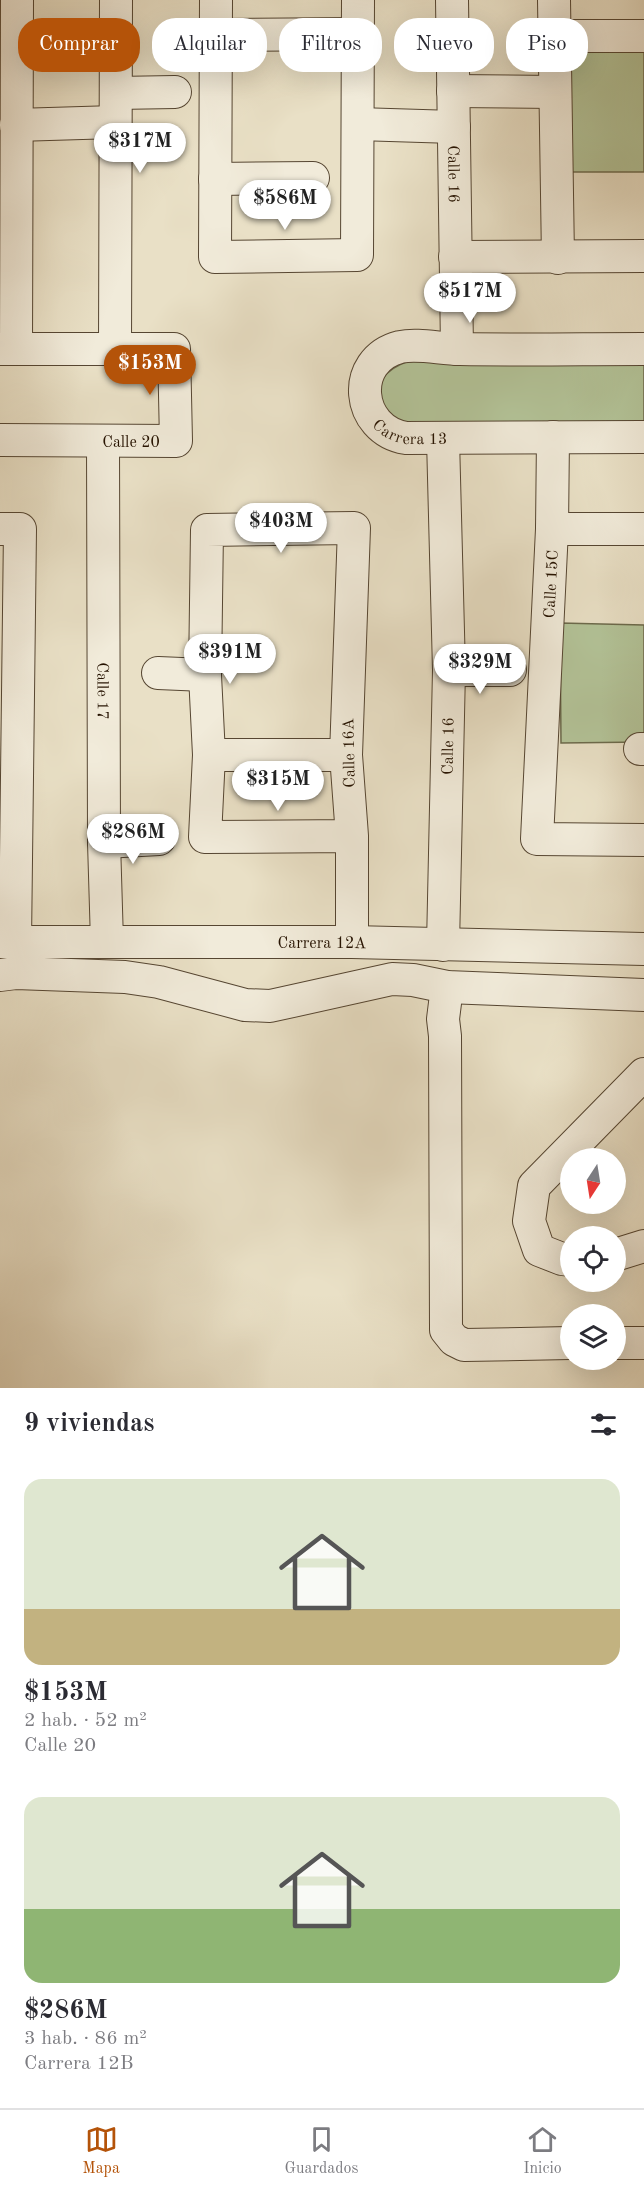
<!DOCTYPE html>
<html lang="es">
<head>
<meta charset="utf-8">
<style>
  :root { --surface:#fff; --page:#f2f2f3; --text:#2b2b33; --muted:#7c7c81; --line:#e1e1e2; --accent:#b45309 }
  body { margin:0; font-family:"Old Standard TT",serif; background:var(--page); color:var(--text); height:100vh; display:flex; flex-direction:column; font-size:22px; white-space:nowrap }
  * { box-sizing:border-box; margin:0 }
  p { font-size:20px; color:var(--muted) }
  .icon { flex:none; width:33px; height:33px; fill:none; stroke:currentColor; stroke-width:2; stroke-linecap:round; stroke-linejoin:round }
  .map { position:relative; height:1388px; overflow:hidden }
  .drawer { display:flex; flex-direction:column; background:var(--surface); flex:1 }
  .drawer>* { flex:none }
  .banner { position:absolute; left:18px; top:18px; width:609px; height:54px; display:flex; gap:12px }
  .needle { width:39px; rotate:192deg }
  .tools { position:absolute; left:560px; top:1148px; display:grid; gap:12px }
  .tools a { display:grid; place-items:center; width:66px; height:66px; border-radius:50%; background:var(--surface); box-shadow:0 6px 24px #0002; font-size:30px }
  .price { position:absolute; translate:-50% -51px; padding:0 14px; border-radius:21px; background:#fff; color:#222; font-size:20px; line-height:39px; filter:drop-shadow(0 2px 3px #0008) }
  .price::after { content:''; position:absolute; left:50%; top:36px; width:18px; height:14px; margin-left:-9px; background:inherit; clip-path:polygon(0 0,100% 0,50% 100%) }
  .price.selected { background:var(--accent); color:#fff }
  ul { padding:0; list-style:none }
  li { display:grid; align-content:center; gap:12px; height:318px; padding:0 24px }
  li span { display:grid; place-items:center; height:186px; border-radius:18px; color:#555 }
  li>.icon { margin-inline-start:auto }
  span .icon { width:108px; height:108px; fill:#fffc; stroke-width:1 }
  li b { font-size:26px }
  h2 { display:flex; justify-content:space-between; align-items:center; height:72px; padding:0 24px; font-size:26px }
  .tag { padding:0 21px; border-radius:24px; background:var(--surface); box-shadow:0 6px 24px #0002; font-size:21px; line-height:54px }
  .tag.selected { background:var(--accent); color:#fff }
  .menu { display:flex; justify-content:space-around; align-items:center; height:84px; border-top:2px solid var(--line); background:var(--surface); font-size:16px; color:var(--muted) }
  .menu a { display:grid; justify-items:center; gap:3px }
  .menu .selected { color:var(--accent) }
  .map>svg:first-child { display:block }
  .green { fill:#b3c398; stroke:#6c6a4c; stroke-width:1.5 }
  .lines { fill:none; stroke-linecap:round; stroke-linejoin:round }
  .minor-casing { stroke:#564632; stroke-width:34 }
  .minor { stroke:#f1ebda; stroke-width:32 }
  .labels { text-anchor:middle; stroke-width:5; stroke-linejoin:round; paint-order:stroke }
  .street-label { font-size:16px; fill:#251200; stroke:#f1ebda }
</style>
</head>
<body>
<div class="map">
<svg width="644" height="1388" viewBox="0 0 644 1388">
  <rect width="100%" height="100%" fill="#e9e0c6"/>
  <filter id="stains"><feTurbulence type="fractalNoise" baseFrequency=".00333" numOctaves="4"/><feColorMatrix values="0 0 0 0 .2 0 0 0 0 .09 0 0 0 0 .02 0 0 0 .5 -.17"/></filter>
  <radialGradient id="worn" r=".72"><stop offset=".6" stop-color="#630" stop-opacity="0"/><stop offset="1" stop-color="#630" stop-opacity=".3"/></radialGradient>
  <g class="green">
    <path d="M 567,44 L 644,45 L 644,172 L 569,172 Z"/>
    <path d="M 409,361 L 644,361 L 644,424 L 405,423 C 399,420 389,416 386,410 C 370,385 385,369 409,361 Z"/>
    <path d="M 560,623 L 644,625 L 644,742 L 561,743 Z"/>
  </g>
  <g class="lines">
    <g class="minor-casing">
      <g id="minor">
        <path d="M 216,0 L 215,257 L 357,255 L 358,0"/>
        <path id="s1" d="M 452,0 L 457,349"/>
        <path d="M 554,0 L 558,258"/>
        <path d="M 216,35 L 358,34"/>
        <path d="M 555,36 L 644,36"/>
        <path d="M 453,91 L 555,92"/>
        <path d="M 116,93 L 175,92"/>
        <path d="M 358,124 L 454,127"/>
        <path d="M 16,125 L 115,122"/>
        <path d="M 215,179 L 313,178"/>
        <path d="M 455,257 L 644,256"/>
        <path d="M 0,349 L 174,349 L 176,441 L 0,440"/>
        <path d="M 16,349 L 17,0"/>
        <path d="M 115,349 L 116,0"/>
        <path id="s2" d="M 644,349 C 583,349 521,350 460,349 C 441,349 418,343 400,347 C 349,360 356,430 406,438 L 644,437"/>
        <path d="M 553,437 L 552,529 L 537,839 L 644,840"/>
        <path d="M 443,439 L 449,670 L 443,945"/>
        <path id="s3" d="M 103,441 L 104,842 L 107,942"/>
        <path d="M 0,529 L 20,529 L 15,942"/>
        <path d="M 552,529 L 644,529"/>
        <path d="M 449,670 L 510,670"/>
        <path d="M 158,673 L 205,675"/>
        <path d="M 640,749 L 644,749"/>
        <path d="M 209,755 L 346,755"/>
        <path d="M 104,842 L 159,839"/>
        <path id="s4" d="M 0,942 L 352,942 L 644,949"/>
        <path d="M 352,942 L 352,836 L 346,755 L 354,528 L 207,530 L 205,675 L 209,755 L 205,837 L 352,836"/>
        <path d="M 0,975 L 16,973 L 125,977 L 159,982 L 245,1005 L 270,1006 L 392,979 L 413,980 L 447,987 L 644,995"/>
        <path d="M 447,987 L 443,1019 L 445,1036 L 446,1330 L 454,1340 L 464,1345 L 570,1343"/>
        <path d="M 615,1255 L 644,1246"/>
        <path d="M 570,1260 L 562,1259 L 539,1250 L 529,1221 L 534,1186 L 644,1074"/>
        <path d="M 615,1343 L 644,1343"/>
      </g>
    </g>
    <use href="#minor" class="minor"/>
  </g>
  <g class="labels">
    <g class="street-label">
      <text dy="6" stroke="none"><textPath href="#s1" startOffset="174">Calle 16</textPath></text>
      <text dy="6" stroke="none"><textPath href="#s2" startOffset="376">Carrera 13</textPath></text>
      <text x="131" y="447">Calle 20</text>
      <text transform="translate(550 584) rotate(-87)" y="6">Calle 15C</text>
      <text dy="6" stroke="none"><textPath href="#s3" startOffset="250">Calle 17</textPath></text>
      <text transform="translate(447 746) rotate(-89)" y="6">Calle 16</text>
      <text transform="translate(348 753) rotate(-91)" y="6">Calle 16A</text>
      <text dy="6" stroke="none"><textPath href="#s4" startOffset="322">Carrera 12A</textPath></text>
    </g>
  </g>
  <rect width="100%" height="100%" filter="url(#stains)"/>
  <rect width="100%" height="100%" fill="url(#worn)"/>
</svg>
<div class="tools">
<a><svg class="needle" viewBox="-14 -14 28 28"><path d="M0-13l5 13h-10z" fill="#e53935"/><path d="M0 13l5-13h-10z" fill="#7c7c81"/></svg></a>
<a><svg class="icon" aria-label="locate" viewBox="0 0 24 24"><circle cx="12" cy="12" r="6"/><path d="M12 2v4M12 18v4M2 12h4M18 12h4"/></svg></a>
<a><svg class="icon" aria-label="layers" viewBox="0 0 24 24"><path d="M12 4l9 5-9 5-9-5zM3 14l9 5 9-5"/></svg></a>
</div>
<b class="price" style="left:140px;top:174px">$317M</b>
<b class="price" style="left:285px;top:231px">$586M</b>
<b class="price" style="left:470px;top:324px">$517M</b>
<b class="price selected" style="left:150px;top:396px">$153M</b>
<b class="price" style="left:281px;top:554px">$403M</b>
<b class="price" style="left:230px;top:685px">$391M</b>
<b class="price" style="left:480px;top:695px">$329M</b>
<b class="price" style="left:278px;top:812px">$315M</b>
<b class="price" style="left:133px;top:865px">$286M</b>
<div class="banner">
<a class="tag selected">Comprar</a>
<a class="tag">Alquilar</a>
<a class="tag">Filtros</a>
<a class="tag">Nuevo</a>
<a class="tag">Piso</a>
</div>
</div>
<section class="drawer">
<h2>9 viviendas<svg class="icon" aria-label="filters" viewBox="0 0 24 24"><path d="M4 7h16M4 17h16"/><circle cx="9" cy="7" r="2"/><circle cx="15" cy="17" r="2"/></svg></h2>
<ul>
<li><span style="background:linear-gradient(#dfe7d0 70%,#c2b280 0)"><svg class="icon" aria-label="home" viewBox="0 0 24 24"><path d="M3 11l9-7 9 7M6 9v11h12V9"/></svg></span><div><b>$153M</b><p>2 hab. · 52 m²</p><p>Calle 20</p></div></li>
<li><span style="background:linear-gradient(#dfe7d0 60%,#8fb573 0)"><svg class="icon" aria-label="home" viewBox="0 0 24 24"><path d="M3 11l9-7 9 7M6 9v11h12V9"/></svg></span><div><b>$286M</b><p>3 hab. · 86 m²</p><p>Carrera 12B</p></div></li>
</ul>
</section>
<nav class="menu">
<a class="selected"><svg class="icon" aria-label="map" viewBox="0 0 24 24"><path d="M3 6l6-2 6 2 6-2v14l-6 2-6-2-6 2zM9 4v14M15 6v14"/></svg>Mapa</a>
<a><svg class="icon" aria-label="saved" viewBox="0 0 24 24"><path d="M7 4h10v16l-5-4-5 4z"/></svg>Guardados</a>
<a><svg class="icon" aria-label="home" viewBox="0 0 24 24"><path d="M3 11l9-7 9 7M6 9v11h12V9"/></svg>Inicio</a>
</nav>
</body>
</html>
